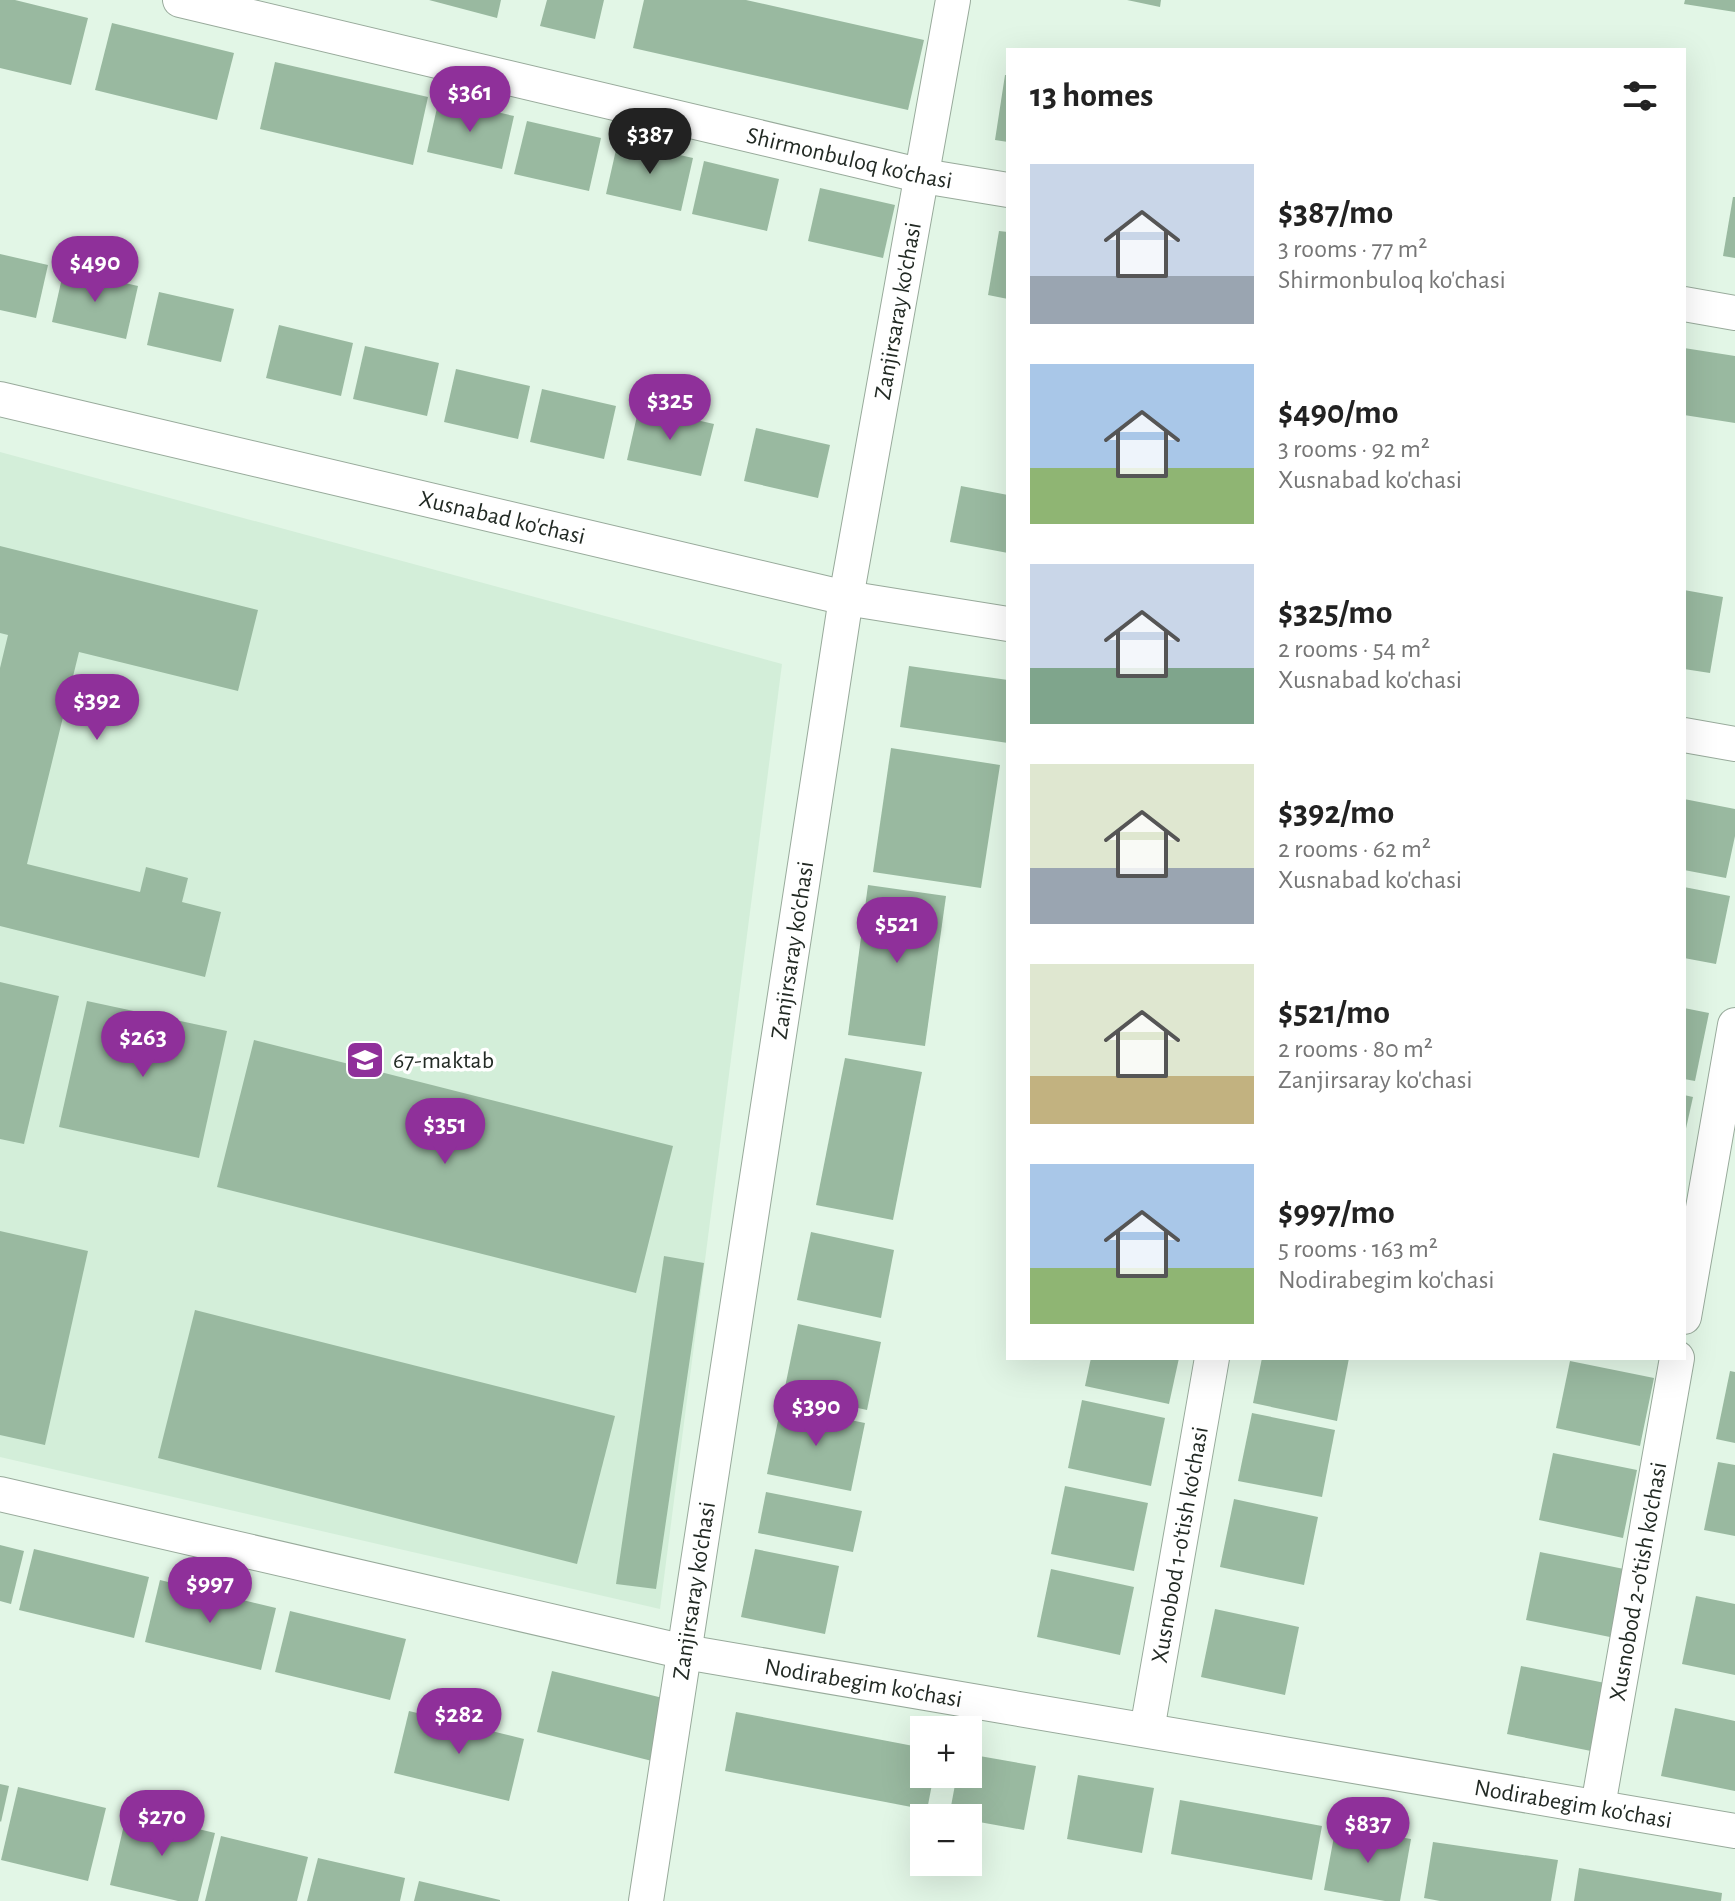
<!DOCTYPE html>
<html lang="en">
<head>
<meta charset="utf-8">
<style>
  :root { --surface:#fff; --page:#f6f6f6; --text:#222; --muted:#767676; --accent:#8f309a }
  body { margin:0; font-family:"Alegreya Sans",sans-serif; background:var(--page); color:var(--text); height:100vh; display:flex; flex-direction:column; font-size:30px; white-space:nowrap }
  * { box-sizing:border-box; margin:0 }
  p { font-size:26px; color:var(--muted) }
  .icon { flex:none; width:44px; height:44px; fill:none; stroke:currentColor; stroke-width:2; stroke-linecap:round; stroke-linejoin:round }
  .map { position:relative; flex:1; overflow:hidden }
  .side { position:absolute; left:1006px; top:48px; width:680px; height:1312px; display:flex; flex-direction:column; background:var(--surface); border-radius:0px; box-shadow:0 8px 32px #0002 }
  .side>* { flex:none }
  .tools { position:absolute; left:910px; top:1716px; display:grid; gap:16px }
  .tools a { display:grid; place-items:center; width:72px; height:72px; border-radius:0px; background:var(--surface); box-shadow:0 8px 32px #0002; font-size:40px }
  .price { position:absolute; translate:-50% -68px; padding:0 18px; border-radius:28px; background:var(--accent); color:#fff; font-size:26px; line-height:52px; filter:drop-shadow(0 2px 4px #0008) }
  .price::after { content:''; position:absolute; left:50%; top:48px; width:24px; height:18px; margin-left:-12px; background:inherit; clip-path:polygon(0 0,100% 0,50% 100%) }
  .price.selected { background:#222; color:#fff }
  ul { padding:0; list-style:none }
  li { display:flex; align-items:center; gap:24px; height:200px; padding:0 24px }
  li span { display:grid; place-items:center; flex:none; width:224px; height:160px; border-radius:0px; color:#555 }
  li>.icon { margin-inline-start:auto }
  span .icon { width:96px; height:96px; fill:#fffc; stroke-width:1 }
  li b { font-size:34px }
  h2 { display:flex; justify-content:space-between; align-items:center; height:96px; padding:0 24px; font-size:34px }
  .map>svg:first-child { display:block }
  .built { fill:#d3eed9 }
  .building { fill:#99b9a0 }
  .lines { fill:none; stroke-linecap:round; stroke-linejoin:round }
  .street-casing { stroke:#98aa9b; stroke-width:36 }
  .street { stroke:#fff; stroke-width:34 }
  .labels { text-anchor:middle; stroke-width:7; stroke-linejoin:round; paint-order:stroke }
  .street-label { font-size:24px; fill:#222a24; stroke:#fff }
  .poi-label { font-size:24px; fill:#222a24; stroke:#fff; text-anchor:start }
</style>
</head>
<body>
<div class="map">
<svg width="1735" height="1901" viewBox="0 0 1735 1901">
  <rect width="100%" height="100%" fill="#e2f6e6"/>
  <path class="built" d="M 0,452 L 782,664 L 660,1609 L 0,1457 Z"/>
  <g class="building">
    <path d="M 0,0 L 15,0 L 88,18 L 71,85 L 0,68 Z"/>
    <path d="M 429,0 L 501,0 L 497,18 Z"/>
    <path d="M 547,0 L 604,0 L 595,39 L 540,26 Z"/>
    <path d="M 644,0 L 746,0 L 924,40 L 908,110 L 633,48 Z"/>
    <path d="M 1127,0 L 1161,0 L 1160,7 Z"/>
    <path d="M 1685,0 L 1735,0 L 1735,12 L 1684,4 Z"/>
    <path d="M 112,23 L 234,53 L 217,120 L 95,90 Z"/>
    <path d="M 275,62 L 428,97 L 413,165 L 260,129 Z"/>
    <path d="M 1005,75 L 1008,75 L 1008,142 L 995,140 Z"/>
    <path d="M 439,99 L 514,116 L 502,169 L 427,152 Z"/>
    <path d="M 527,121 L 601,138 L 589,191 L 514,174 Z"/>
    <path d="M 618,141 L 693,158 L 681,211 L 606,194 Z"/>
    <path d="M 704,161 L 779,179 L 767,231 L 692,214 Z"/>
    <path d="M 820,188 L 895,205 L 883,258 L 808,241 Z"/>
    <path d="M 1733,197 L 1735,197 L 1735,258 L 1723,256 Z"/>
    <path d="M 999,231 L 1008,232 L 1008,299 L 988,295 Z"/>
    <path d="M 0,254 L 48,265 L 36,318 L 0,310 Z"/>
    <path d="M 64,269 L 138,286 L 126,339 L 52,322 Z"/>
    <path d="M 159,292 L 234,309 L 221,362 L 147,345 Z"/>
    <path d="M 279,325 L 353,343 L 341,396 L 266,378 Z"/>
    <path d="M 365,346 L 439,363 L 427,416 L 353,399 Z"/>
    <path d="M 1684,348 L 1735,356 L 1735,423 L 1684,415 Z"/>
    <path d="M 456,369 L 530,386 L 518,439 L 444,422 Z"/>
    <path d="M 542,389 L 616,406 L 604,459 L 530,442 Z"/>
    <path d="M 639,407 L 714,424 L 701,476 L 627,460 Z"/>
    <path d="M 756,428 L 830,445 L 818,498 L 744,481 Z"/>
    <path d="M 961,486 L 1008,495 L 1008,553 L 950,542 Z"/>
    <path d="M 0,546 L 258,610 L 238,691 L 79,652 L 27,864 L 140,892 L 146,867 L 188,878 L 182,902 L 221,912 L 205,977 L 0,926 L 0,668 L 8,635 L 0,633 Z"/>
    <path d="M 1684,590 L 1723,597 L 1710,673 L 1684,669 Z"/>
    <path d="M 909,666 L 1008,680 L 1008,743 L 900,727 Z"/>
    <path d="M 891,748 L 1000,765 L 981,888 L 873,872 Z"/>
    <path d="M 1684,799 L 1735,809 L 1735,836 L 1726,878 L 1684,870 Z"/>
    <path d="M 868,885 L 946,896 L 925,1046 L 848,1035 Z"/>
    <path d="M 1684,887 L 1730,896 L 1716,964 L 1684,958 Z"/>
    <path d="M 0,982 L 59,996 L 24,1144 L 0,1139 Z"/>
    <path d="M 87,1001 L 227,1031 L 199,1158 L 59,1127 Z"/>
    <path d="M 1684,1008 L 1709,1013 L 1695,1081 L 1684,1079 Z"/>
    <path d="M 254,1040 L 673,1146 L 636,1293 L 217,1187 Z"/>
    <path d="M 845,1058 L 922,1072 L 893,1220 L 816,1205 Z"/>
    <path d="M 1684,1095 L 1693,1097 L 1685,1133 L 1684,1133 Z"/>
    <path d="M 0,1231 L 88,1251 L 45,1445 L 0,1435 Z"/>
    <path d="M 811,1232 L 894,1250 L 881,1318 L 797,1300 Z"/>
    <path d="M 664,1256 L 704,1263 L 656,1589 L 616,1584 Z"/>
    <path d="M 195,1310 L 615,1416 L 577,1564 L 158,1458 Z"/>
    <path d="M 798,1324 L 881,1342 L 867,1410 L 784,1392 Z"/>
    <path d="M 1091,1358 L 1179,1358 L 1169,1404 L 1085,1386 Z"/>
    <path d="M 1262,1358 L 1349,1358 L 1337,1421 L 1253,1403 Z"/>
    <path d="M 1570,1361 L 1654,1378 L 1640,1446 L 1556,1428 Z"/>
    <path d="M 1730,1371 L 1735,1372 L 1735,1443 L 1716,1439 Z"/>
    <path d="M 1082,1400 L 1165,1418 L 1151,1486 L 1068,1468 Z"/>
    <path d="M 781,1406 L 865,1423 L 851,1491 L 767,1474 Z"/>
    <path d="M 1252,1413 L 1335,1430 L 1322,1497 L 1238,1481 Z"/>
    <path d="M 1553,1453 L 1637,1470 L 1623,1538 L 1539,1520 Z"/>
    <path d="M 1718,1462 L 1735,1465 L 1735,1536 L 1704,1530 Z"/>
    <path d="M 1065,1486 L 1148,1503 L 1134,1571 L 1051,1554 Z"/>
    <path d="M 766,1492 L 862,1511 L 853,1552 L 758,1533 Z"/>
    <path d="M 1234,1499 L 1318,1517 L 1304,1585 L 1220,1567 Z"/>
    <path d="M 0,1545 L 24,1551 L 11,1604 L 0,1601 Z"/>
    <path d="M 34,1549 L 149,1577 L 134,1638 L 19,1610 Z"/>
    <path d="M 755,1549 L 839,1566 L 825,1634 L 741,1617 Z"/>
    <path d="M 1540,1552 L 1624,1569 L 1610,1637 L 1526,1620 Z"/>
    <path d="M 1051,1569 L 1134,1587 L 1120,1655 L 1037,1637 Z"/>
    <path d="M 160,1580 L 276,1608 L 261,1670 L 145,1642 Z"/>
    <path d="M 1696,1596 L 1735,1604 L 1735,1675 L 1682,1664 Z"/>
    <path d="M 1215,1609 L 1299,1627 L 1285,1695 L 1201,1677 Z"/>
    <path d="M 290,1611 L 406,1639 L 390,1700 L 275,1672 Z"/>
    <path d="M 1521,1666 L 1605,1683 L 1591,1751 L 1507,1734 Z"/>
    <path d="M 552,1671 L 667,1699 L 652,1761 L 537,1732 Z"/>
    <path d="M 1675,1708 L 1735,1721 L 1735,1791 L 1661,1776 Z"/>
    <path d="M 409,1711 L 524,1739 L 509,1801 L 394,1773 Z"/>
    <path d="M 736,1712 L 924,1748 L 924,1774 L 934,1774 L 927,1810 L 725,1771 Z"/>
    <path d="M 968,1754 L 1036,1766 L 1024,1830 L 968,1820 L 968,1818 L 949,1817 L 957,1774 L 968,1774 Z"/>
    <path d="M 1078,1775 L 1154,1788 L 1142,1853 L 1067,1839 Z"/>
    <path d="M 0,1784 L 9,1786 L 1,1822 L 0,1821 Z"/>
    <path d="M 18,1787 L 106,1808 L 88,1881 L 1,1860 Z"/>
    <path d="M 1180,1800 L 1322,1826 L 1312,1880 L 1171,1854 Z"/>
    <path d="M 127,1812 L 215,1833 L 198,1901 L 178,1901 L 110,1885 Z"/>
    <path d="M 1336,1826 L 1411,1839 L 1400,1901 L 1385,1901 L 1324,1890 Z"/>
    <path d="M 221,1836 L 308,1857 L 297,1901 L 205,1901 Z"/>
    <path d="M 1433,1842 L 1558,1860 L 1551,1901 L 1440,1901 L 1424,1898 Z"/>
    <path d="M 318,1858 L 405,1878 L 400,1901 L 307,1901 Z"/>
    <path d="M 1579,1868 L 1722,1893 L 1721,1901 L 1574,1901 Z"/>
    <path d="M 419,1881 L 500,1900 L 500,1901 L 414,1901 Z"/>
  </g>
  <g class="lines">
    <g class="street-casing">
      <g id="street">
        <path id="s1" d="M 180,0 L 923,176 L 1008,190"/>
        <path d="M 1684,304 L 1735,313"/>
        <path id="s2" d="M 0,399 L 846,598 L 1008,624"/>
        <path d="M 1684,735 L 1735,744"/>
        <path d="M 1684,1317 L 1735,1025"/>
        <path id="s3" d="M 0,1494 L 685,1652 L 1735,1831"/>
        <path id="s4" d="M 1147,1730 L 1212,1358"/>
        <path id="s5" d="M 1598,1806 L 1677,1358"/>
        <path id="s6" d="M 646,1901 L 846,598 L 953,0"/>
      </g>
    </g>
    <use href="#street" class="street"/>
  </g>
  <defs>
    <g id="school-square" transform="scale(2)"><rect x="-9" y="-9" width="18" height="18" rx="4" fill="#8f309a" stroke="#fff"/><path d="M0-5L7-2L0 1L-7-2ZM-4 1L0 2.5L4 1V4Q0 6-4 4Z" fill="#fff"/></g>
  </defs>
  <g fill-rule="evenodd">
    <use href="#school-square" x="365" y="1060"/>
  </g>
  <g class="labels">
    <g class="street-label">
      <text dy="8" stroke="none"><textPath href="#s1" startOffset="688">Shirmonbuloq ko'chasi</textPath></text>
      <text dy="8" stroke="none"><textPath href="#s6" startOffset="1610">Zanjirsaray ko'chasi</textPath></text>
      <text dy="8" stroke="none"><textPath href="#s2" startOffset="516">Xusnabad ko'chasi</textPath></text>
      <text dy="8" stroke="none"><textPath href="#s6" startOffset="962">Zanjirsaray ko'chasi</textPath></text>
      <text dy="8" stroke="none"><textPath href="#s4" startOffset="188">Xusnobod 1-o'tish ko'chasi</textPath></text>
      <text dy="8" stroke="none"><textPath href="#s5" startOffset="228">Xusnobod 2-o'tish ko'chasi</textPath></text>
      <text dy="8" stroke="none"><textPath href="#s6" startOffset="314">Zanjirsaray ko'chasi</textPath></text>
      <text dy="8" stroke="none"><textPath href="#s3" startOffset="884">Nodirabegim ko'chasi</textPath></text>
      <text dy="8" stroke="none"><textPath href="#s3" startOffset="1604">Nodirabegim ko'chasi</textPath></text>
    </g>
    <g class="poi-label">
      <text x="393" y="1068">67-maktab</text>
    </g>
  </g>
</svg>
<div class="tools">
<a>+</a>
<a>−</a>
</div>
<b class="price" style="left:470px;top:134px">$361</b>
<b class="price selected" style="left:650px;top:176px">$387</b>
<b class="price" style="left:95px;top:304px">$490</b>
<b class="price" style="left:670px;top:442px">$325</b>
<b class="price" style="left:97px;top:742px">$392</b>
<b class="price" style="left:897px;top:965px">$521</b>
<b class="price" style="left:143px;top:1079px">$263</b>
<b class="price" style="left:445px;top:1166px">$351</b>
<b class="price" style="left:816px;top:1448px">$390</b>
<b class="price" style="left:210px;top:1625px">$997</b>
<b class="price" style="left:459px;top:1756px">$282</b>
<b class="price" style="left:162px;top:1858px">$270</b>
<b class="price" style="left:1368px;top:1865px">$837</b>
<section class="side">
<h2>13 homes<svg class="icon" aria-label="filters" viewBox="0 0 24 24"><path d="M4 7h16M4 17h16"/><circle cx="9" cy="7" r="2"/><circle cx="15" cy="17" r="2"/></svg></h2>
<ul>
<li><span style="background:linear-gradient(#c9d6e8 70%,#9aa5b1 0)"><svg class="icon" aria-label="home" viewBox="0 0 24 24"><path d="M3 11l9-7 9 7M6 9v11h12V9"/></svg></span><div><b>$387/mo</b><p>3 rooms · 77 m²</p><p>Shirmonbuloq ko'chasi</p></div></li>
<li><span style="background:linear-gradient(#a9c7e8 65%,#8fb573 0)"><svg class="icon" aria-label="home" viewBox="0 0 24 24"><path d="M3 11l9-7 9 7M6 9v11h12V9"/></svg></span><div><b>$490/mo</b><p>3 rooms · 92 m²</p><p>Xusnabad ko'chasi</p></div></li>
<li><span style="background:linear-gradient(#c9d6e8 65%,#7fa58c 0)"><svg class="icon" aria-label="home" viewBox="0 0 24 24"><path d="M3 11l9-7 9 7M6 9v11h12V9"/></svg></span><div><b>$325/mo</b><p>2 rooms · 54 m²</p><p>Xusnabad ko'chasi</p></div></li>
<li><span style="background:linear-gradient(#dfe7d0 65%,#9aa5b1 0)"><svg class="icon" aria-label="home" viewBox="0 0 24 24"><path d="M3 11l9-7 9 7M6 9v11h12V9"/></svg></span><div><b>$392/mo</b><p>2 rooms · 62 m²</p><p>Xusnabad ko'chasi</p></div></li>
<li><span style="background:linear-gradient(#dfe7d0 70%,#c2b280 0)"><svg class="icon" aria-label="home" viewBox="0 0 24 24"><path d="M3 11l9-7 9 7M6 9v11h12V9"/></svg></span><div><b>$521/mo</b><p>2 rooms · 80 m²</p><p>Zanjirsaray ko'chasi</p></div></li>
<li><span style="background:linear-gradient(#a9c7e8 65%,#8fb573 0)"><svg class="icon" aria-label="home" viewBox="0 0 24 24"><path d="M3 11l9-7 9 7M6 9v11h12V9"/></svg></span><div><b>$997/mo</b><p>5 rooms · 163 m²</p><p>Nodirabegim ko'chasi</p></div></li>
</ul>
</section>
</div>
</body>
</html>
